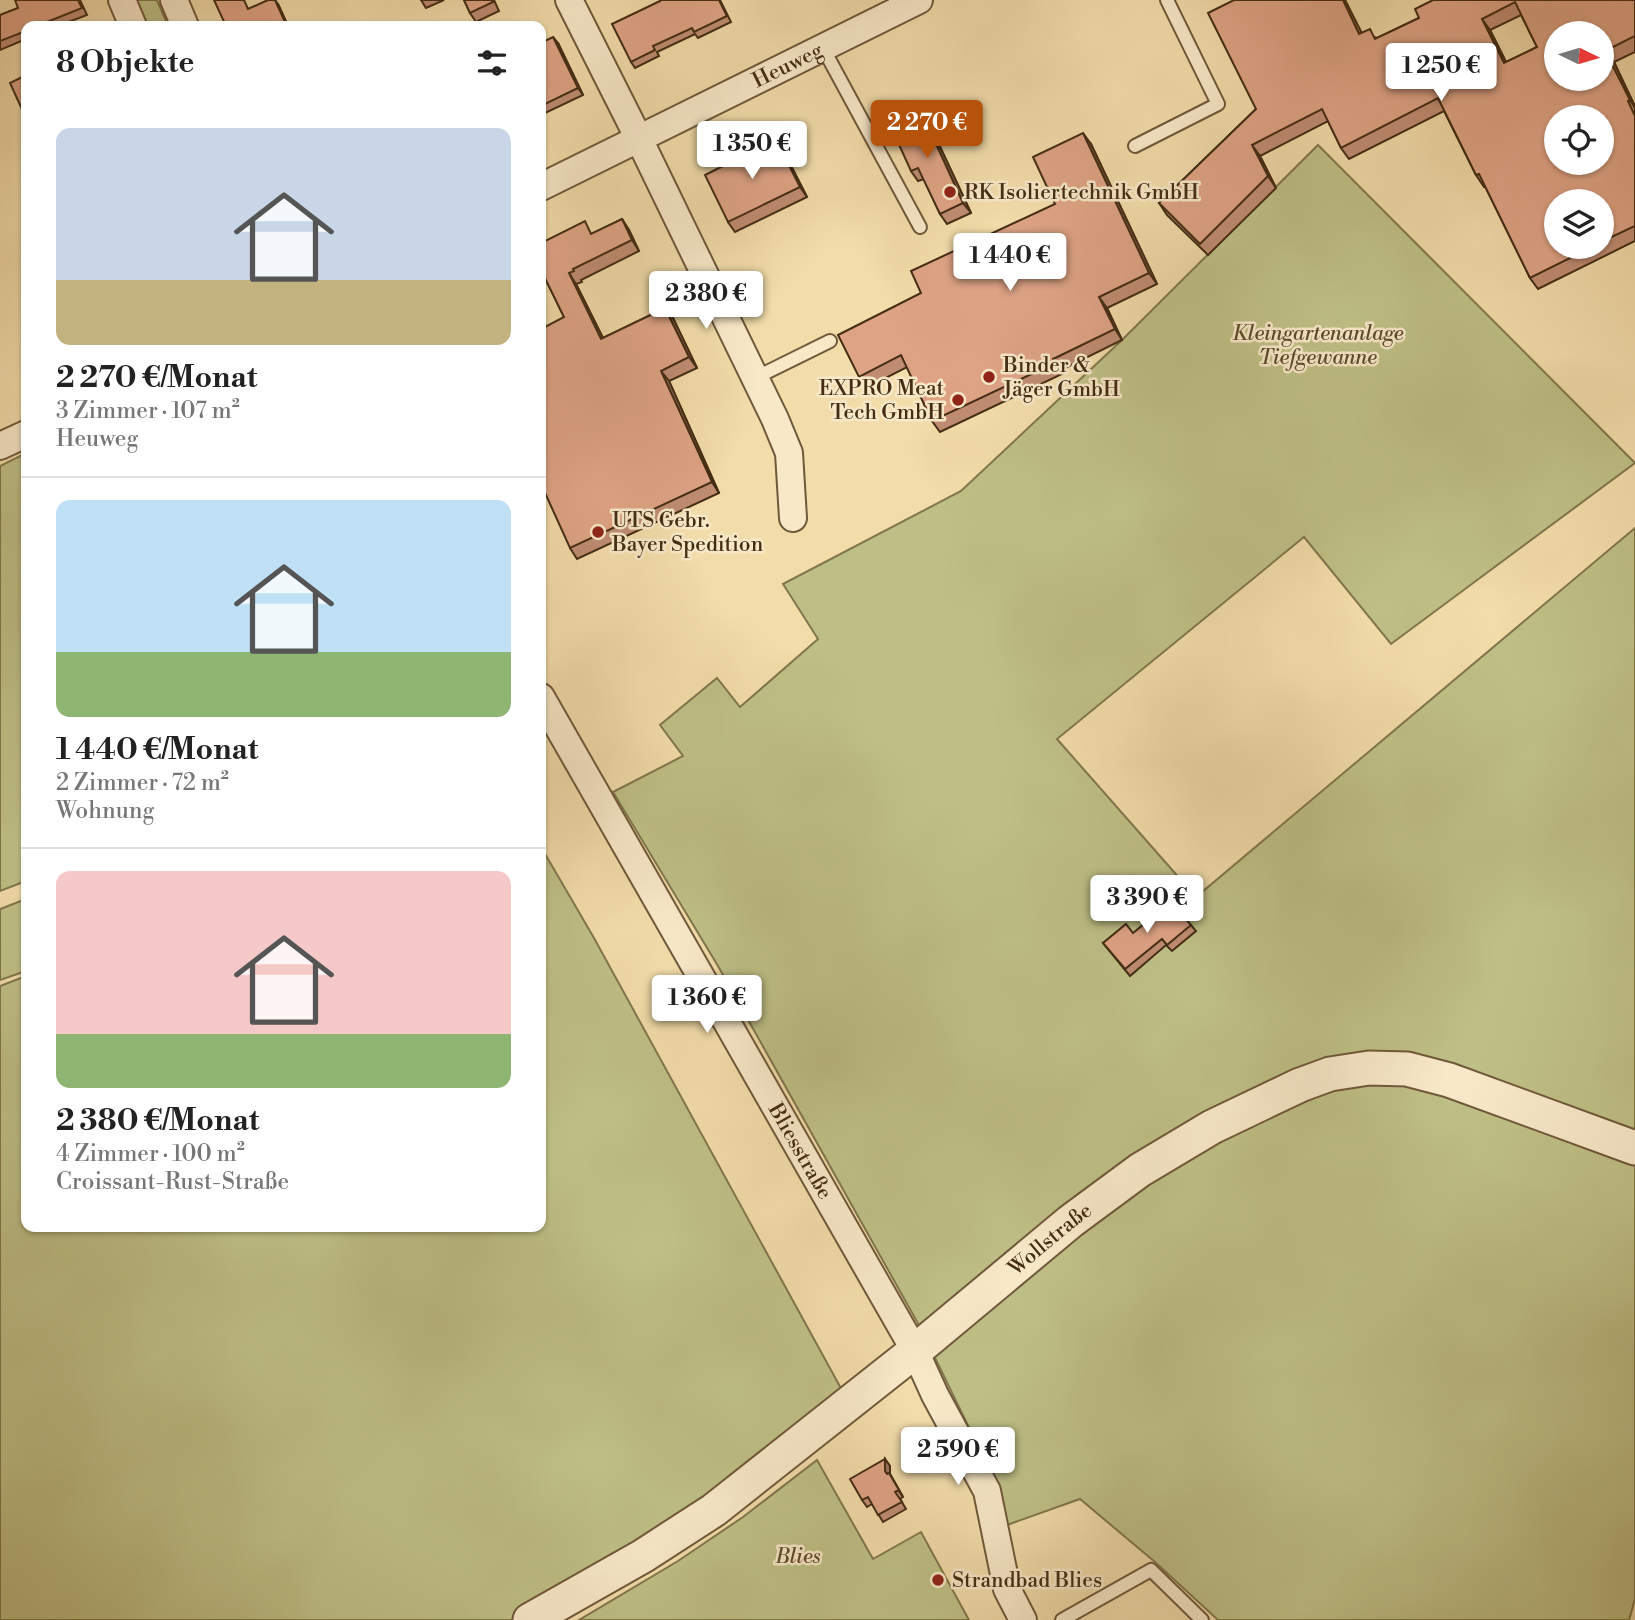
<!DOCTYPE html>
<html lang="de">
<head>
<meta charset="utf-8">
<style>
  :root { --surface:#fff; --page:#f2f2f2; --text:#222; --muted:#767676; --line:#e0e0e0; --accent:#b45309 }
  body { margin:0; font-family:"Libre Bodoni",serif; background:var(--page); color:var(--text); height:100vh; display:flex; flex-direction:column; font-size:26px; white-space:nowrap }
  * { box-sizing:border-box; margin:0 }
  p { font-size:23px; color:var(--muted) }
  .icon { flex:none; width:38px; height:38px; fill:none; stroke:currentColor; stroke-width:2; stroke-linecap:round; stroke-linejoin:round }
  .map { position:relative; flex:1; overflow:hidden }
  .panel { position:absolute; left:21px; top:21px; width:525px; height:1211px; display:flex; flex-direction:column; background:var(--surface); border-radius:14px; box-shadow:0 2px 5px #0004 }
  .panel>* { flex:none }
  .needle { width:46px; rotate:95deg }
  .controls { position:absolute; left:1544px; top:21px; display:grid; gap:14px }
  .controls a { display:grid; place-items:center; width:70px; height:70px; border-radius:50%; background:var(--surface); box-shadow:0 2px 5px #0004; font-size:35px }
  .price { position:absolute; translate:-50% -60px; padding:0 16px; border-radius:7px; background:#fff; color:#222; font-size:23px; line-height:46px; filter:drop-shadow(0 2px 4px #0008) }
  .price::after { content:''; position:absolute; left:50%; top:42px; width:21px; height:16px; margin-left:-10px; background:inherit; clip-path:polygon(0 0,100% 0,50% 100%) }
  .price.active { background:var(--accent); color:#fff }
  ul { padding:0; list-style:none }
  li { display:grid; align-content:center; gap:14px; height:371px; padding:0 35px }
  li+li { border-top:2px solid var(--line) }
  li span { display:grid; place-items:center; height:217px; border-radius:14px; color:#555 }
  li>.icon { margin-inline-start:auto }
  span .icon { width:126px; height:126px; fill:#fffc; stroke-width:1 }
  li b { font-size:30px }
  h2 { display:flex; justify-content:space-between; align-items:center; height:84px; padding:0 35px; font-size:30px }
  .map>svg:first-child { display:block }
  .green { fill:#bebf86; stroke:#81764d; stroke-width:2 }
  .lines { fill:none; stroke-linecap:round; stroke-linejoin:round }
  .service-casing { stroke:#70593a; stroke-width:16 }
  .minor-casing { stroke:#70593a; stroke-width:30 }
  .tertiary-casing { stroke:#70593a; stroke-width:37 }
  .service { stroke:#f7e8c8; stroke-width:12 }
  .minor { stroke:#f7e8c8; stroke-width:26 }
  .tertiary { stroke:#f7e8c8; stroke-width:33 }
  .wall { fill:#bf8c72; stroke:#442d14; stroke-width:2; fill-rule:evenodd }
  .shaded-wall { fill:#9b725d; stroke:#442d14; stroke-width:2 }
  .building { fill:#dea385; stroke:#442d14; stroke-width:2; fill-rule:evenodd }
  .poi-dot { fill:#8f2418; stroke:#f7e8c8; stroke-width:2.5 }
  .labels { text-anchor:middle; stroke-width:5; stroke-linejoin:round; paint-order:stroke }
  .street-label { font-size:21px; fill:#442d14; stroke:#f7e8c8 }
  .poi-label { font-size:21px; fill:#442d14; stroke:#f7e8c8; text-anchor:start }
  .park-label { font-size:21px; font-style:italic; fill:#5c4a2b; stroke:#f7e8c8 }
</style>
</head>
<body>
<div class="map">
<svg width="1635" height="1620" viewBox="0 0 1635 1620">
  <rect width="100%" height="100%" fill="#f2dcaa"/>
  <filter id="stains"><feTurbulence type="fractalNoise" baseFrequency=".00286" numOctaves="4"/><feColorMatrix values="0 0 0 0 .2 0 0 0 0 .09 0 0 0 0 .02 0 0 0 .5 -.17"/></filter>
  <radialGradient id="worn" r=".72"><stop offset=".6" stop-color="#630" stop-opacity="0"/><stop offset="1" stop-color="#630" stop-opacity=".3"/></radialGradient>
  <g class="green">
    <path d="M 136,0 L 157,0 L 168,26 L 147,26 Z"/>
    <path d="M 1318,145 L 1635,463 L 1391,644 L 1304,537 L 1057,739 L 1196,897 L 1635,528 L 1635,1599 L 1629,1620 L 1218,1620 L 1155,1562 L 1080,1499 L 1007,1525 L 996,1483 L 920,1327 L 718,966 L 613,792 L 683,756 L 660,725 L 717,678 L 740,707 L 818,639 L 783,584 L 961,491 L 1122,340 Z"/>
    <path d="M 26,453 L 26,881 L 0,891 L 0,466 Z"/>
    <path d="M 541,847 L 594,938 L 843,1392 L 711,1496 L 511,1620 L 0,1620 L 0,986 L 26,976 L 26,1227 L 541,1227 Z"/>
    <path d="M 26,899 L 26,971 L 0,980 L 0,909 Z"/>
    <path d="M 817,1460 L 873,1559 L 921,1532 L 969,1620 L 579,1620 L 678,1561 L 743,1517 Z"/>
  </g>
  <g class="lines">
    <g class="service-casing">
      <g id="service">
        <path d="M 823,48 L 920,227"/>
        <path d="M 1135,146 L 1218,104 L 1167,0"/>
        <path d="M 755,378 L 830,341"/>
        <path d="M 1062,1620 L 1151,1570 L 1202,1620"/>
      </g>
    </g>
    <g class="minor-casing">
      <g id="minor">
        <path d="M 122,0 L 133,26"/>
        <path d="M 174,0 L 185,26"/>
        <path d="M 569,0 L 639,139 L 775,419 L 789,453 L 793,518"/>
        <path id="s1" d="M 541,187 L 919,0"/>
        <path d="M 0,446 L 26,434"/>
        <path id="s2" d="M 541,697 L 915,1351 L 935,1395 L 987,1491 L 1007,1589 L 1023,1620"/>
      </g>
    </g>
    <g class="tertiary-casing">
      <g id="tertiary">
        <path id="s3" d="M 530,1620 L 643,1556 L 714,1510 L 915,1351 L 1071,1221 L 1140,1170 L 1212,1127 L 1300,1085 L 1330,1074 L 1369,1068 L 1407,1069 L 1449,1080 L 1635,1148"/>
      </g>
    </g>
    <use href="#service" class="service"/>
    <use href="#minor" class="minor"/>
    <use href="#tertiary" class="tertiary"/>
  </g>
  <g class="wall">
    <path d="M 80,0 L 87,15 L 58,26 L 26,26 L 26,39 L 0,50 L 0,15 L 18,8 Z"/>
    <path d="M 421,0 L 444,0 L 426,8 Z"/>
    <path d="M 464,0 L 494,0 L 499,11 L 476,22 L 470,13 Z"/>
    <path d="M 660,0 L 720,0 L 731,22 L 698,38 L 695,34 L 657,52 L 659,56 L 635,68 L 631,62 L 660,1 Z"/>
    <path d="M 1234,0 L 1345,0 L 1361,33 L 1377,38 L 1419,18 L 1433,0 L 1635,0 L 1635,52 L 1614,62 L 1635,106 L 1635,241 L 1538,289 L 1530,278 L 1485,186 L 1484,187 L 1476,175 L 1444,111 L 1349,159 L 1341,148 L 1328,121 L 1260,156 L 1276,188 L 1208,255 L 1167,215 L 1159,203 L 1256,109 ZM 1521,15 L 1537,47 L 1506,62 L 1490,30 ZM 1601,201 L 1601,247 L 1556,247 Z"/>
    <path d="M 278,4 L 288,26 L 226,26 L 249,9 Z"/>
    <path d="M 541,37 L 544,41 L 558,43 L 583,95 L 541,115 Z"/>
    <path d="M 928,121 L 971,213 L 947,224 L 940,214 L 924,179 L 918,181 L 911,171 Z"/>
    <path d="M 777,142 L 784,152 L 807,197 L 735,232 L 728,222 L 750,154 Z"/>
    <path d="M 1091,144 L 1157,284 L 1107,308 L 1122,340 L 1061,370 L 1062,374 L 940,432 L 932,421 L 907,367 L 866,388 L 859,377 L 921,293 L 1055,204 Z"/>
    <path d="M 622,219 L 629,230 L 639,251 L 581,280 L 582,282 L 576,284 L 603,338 L 665,308 L 673,318 L 697,368 L 669,381 L 719,493 L 577,559 L 570,548 L 564,317 L 541,270 L 593,233 Z"/>
    <path d="M 1191,925 L 1196,931 L 1172,951 L 1166,945 L 1130,976 L 1103,943 L 1133,933 Z"/>
    <path d="M 885,1459 L 890,1466 L 890,1474 L 903,1497 L 900,1499 L 906,1509 L 883,1522 L 872,1504 L 867,1507 L 862,1500 Z"/>
  </g>
  <g class="shaded-wall">
    <path d="M 275,0 L 278,4 L 288,26 L 285,22 Z"/>
    <path d="M 1343,0 L 1345,0 L 1368,45 L 1359,34 Z"/>
    <path d="M 1482,19 L 1490,30 L 1512,74 L 1504,63 Z"/>
    <path d="M 553,37 L 558,43 L 583,95 L 578,88 Z"/>
    <path d="M 1605,51 L 1614,62 L 1635,108 L 1630,100 Z"/>
    <path d="M 921,111 L 928,121 L 971,213 L 963,203 Z"/>
    <path d="M 1083,133 L 1091,144 L 1157,284 L 1149,273 Z"/>
    <path d="M 777,142 L 784,152 L 807,197 L 800,187 Z"/>
    <path d="M 1252,145 L 1260,156 L 1276,188 L 1268,176 Z"/>
    <path d="M 622,219 L 629,230 L 639,251 L 632,240 Z"/>
    <path d="M 569,273 L 576,284 L 609,350 L 601,339 Z"/>
    <path d="M 1099,297 L 1107,308 L 1122,340 L 1115,329 Z"/>
    <path d="M 665,308 L 673,318 L 697,368 L 689,357 Z"/>
    <path d="M 661,371 L 669,381 L 719,493 L 712,482 Z"/>
    <path d="M 885,1459 L 890,1466 L 890,1474 L 903,1497 L 885,1471 Z"/>
  </g>
  <g class="building">
    <path d="M 15,0 L 78,0 L 82,8 L 37,26 L 26,26 L 26,31 L 0,41 L 0,15 L 18,8 Z"/>
    <path d="M 214,0 L 244,0 L 248,9 L 268,0 L 275,0 L 285,22 L 277,26 L 226,26 Z"/>
    <path d="M 464,0 L 492,0 L 493,2 L 470,13 Z"/>
    <path d="M 660,0 L 719,0 L 727,16 L 694,32 L 692,28 L 653,46 L 655,50 L 631,62 L 612,24 L 660,1 Z"/>
    <path d="M 1234,0 L 1343,0 L 1359,34 L 1370,29 L 1375,39 L 1419,18 L 1415,9 L 1433,0 L 1635,0 L 1635,36 L 1605,51 L 1630,100 L 1628,101 L 1635,116 L 1635,226 L 1601,242 L 1601,201 L 1556,201 L 1556,247 L 1592,247 L 1530,278 L 1479,174 L 1476,175 L 1438,98 L 1341,148 L 1322,109 L 1252,145 L 1268,176 L 1200,244 L 1159,203 L 1256,109 L 1208,13 ZM 1515,2 L 1537,47 L 1504,63 L 1482,19 ZM 1556,33 L 1601,33 L 1601,79 L 1556,79 ZM 1556,117 L 1601,117 L 1601,163 L 1556,163 Z"/>
    <path d="M 553,37 L 578,88 L 541,106 L 541,38 L 543,42 Z"/>
    <path d="M 26,75 L 26,118 L 10,83 Z"/>
    <path d="M 921,111 L 963,203 L 940,214 L 918,168 L 911,171 L 890,125 Z"/>
    <path d="M 1083,133 L 1149,273 L 1099,297 L 1115,329 L 1053,359 L 1055,363 L 932,421 L 901,355 L 859,377 L 838,335 L 921,293 L 911,271 L 1055,204 L 1033,157 Z"/>
    <path d="M 777,142 L 800,187 L 728,222 L 705,175 L 731,162 L 735,148 L 750,154 Z"/>
    <path d="M 622,219 L 632,240 L 573,269 L 574,271 L 569,273 L 601,339 L 665,308 L 689,357 L 661,371 L 712,482 L 570,548 L 541,484 L 541,329 L 564,317 L 541,270 L 541,243 L 585,221 L 591,234 Z"/>
    <path d="M 1171,902 L 1191,925 L 1167,945 L 1162,939 L 1125,969 L 1103,943 L 1126,924 L 1133,933 Z"/>
    <path d="M 885,1459 L 885,1471 L 887,1474 L 889,1473 L 899,1490 L 895,1492 L 902,1502 L 878,1515 L 868,1497 L 862,1500 L 850,1479 Z"/>
  </g>
  <g class="poi-dot">
    <circle cx="950" cy="192" r="7"/>
    <circle cx="989" cy="377" r="7"/>
    <circle cx="958" cy="400" r="7"/>
    <circle cx="598" cy="532" r="7"/>
    <circle cx="938" cy="1580" r="7"/>
  </g>
  <g class="labels">
    <g class="street-label">
      <text dy="7" stroke="none"><textPath href="#s1" startOffset="275">Heuweg</textPath></text>
      <text dy="7" stroke="none"><textPath href="#s2" startOffset="523">Bliesstraße</textPath></text>
      <text dy="7" stroke="none"><textPath href="#s3" startOffset="646">Wollstraße</textPath></text>
    </g>
    <g class="poi-label">
      <text x="964" y="199">RK Isoliertechnik GmbH</text>
      <text x="1003" y="372">Binder &amp;<tspan x="1003" dy="24">Jäger GmbH</tspan></text>
      <text x="944" y="395" text-anchor="end">EXPRO Meat<tspan x="944" dy="24">Tech GmbH</tspan></text>
      <text x="612" y="527">UTS Gebr.<tspan x="612" dy="24">Bayer Spedition</tspan></text>
      <text x="952" y="1587">Strandbad Blies</text>
    </g>
    <g class="park-label">
      <text x="1318" y="340">Kleingartenanlage<tspan x="1318" dy="24">Tiefgewanne</tspan></text>
      <text x="798" y="1563">Blies</text>
    </g>
  </g>
  <rect width="100%" height="100%" filter="url(#stains)"/>
  <rect width="100%" height="100%" fill="url(#worn)"/>
</svg>
<div class="controls">
<a><svg class="needle" viewBox="-14 -14 28 28"><path d="M0-13l5 13h-10z" fill="#e53935"/><path d="M0 13l5-13h-10z" fill="#767676"/></svg></a>
<a><svg class="icon" aria-label="locate" viewBox="0 0 24 24"><circle cx="12" cy="12" r="6"/><path d="M12 2v4M12 18v4M2 12h4M18 12h4"/></svg></a>
<a><svg class="icon" aria-label="layers" viewBox="0 0 24 24"><path d="M12 4l9 5-9 5-9-5zM3 14l9 5 9-5"/></svg></a>
</div>
<b class="price" style="left:1441px;top:103px">1 250 €</b>
<b class="price active" style="left:927px;top:160px">2 270 €</b>
<b class="price" style="left:752px;top:181px">1 350 €</b>
<b class="price" style="left:1010px;top:293px">1 440 €</b>
<b class="price" style="left:706px;top:331px">2 380 €</b>
<b class="price" style="left:1147px;top:935px">3 390 €</b>
<b class="price" style="left:707px;top:1035px">1 360 €</b>
<b class="price" style="left:958px;top:1487px">2 590 €</b>
<section class="panel">
<h2>8 Objekte<svg class="icon" aria-label="filters" viewBox="0 0 24 24"><path d="M4 7h16M4 17h16"/><circle cx="9" cy="7" r="2"/><circle cx="15" cy="17" r="2"/></svg></h2>
<ul>
<li><span style="background:linear-gradient(#c9d6e8 70%,#c2b280 0)"><svg class="icon" aria-label="home" viewBox="0 0 24 24"><path d="M3 11l9-7 9 7M6 9v11h12V9"/></svg></span><div><b>2 270 €/Monat</b><p>3 Zimmer · 107 m²</p><p>Heuweg</p></div></li>
<li><span style="background:linear-gradient(#bfe0f5 70%,#8fb573 0)"><svg class="icon" aria-label="home" viewBox="0 0 24 24"><path d="M3 11l9-7 9 7M6 9v11h12V9"/></svg></span><div><b>1 440 €/Monat</b><p>2 Zimmer · 72 m²</p><p>Wohnung</p></div></li>
<li><span style="background:linear-gradient(#f6c9c9 75%,#8fb573 0)"><svg class="icon" aria-label="home" viewBox="0 0 24 24"><path d="M3 11l9-7 9 7M6 9v11h12V9"/></svg></span><div><b>2 380 €/Monat</b><p>4 Zimmer · 100 m²</p><p>Croissant-Rust-Straße</p></div></li>
</ul>
</section>
</div>
</body>
</html>
